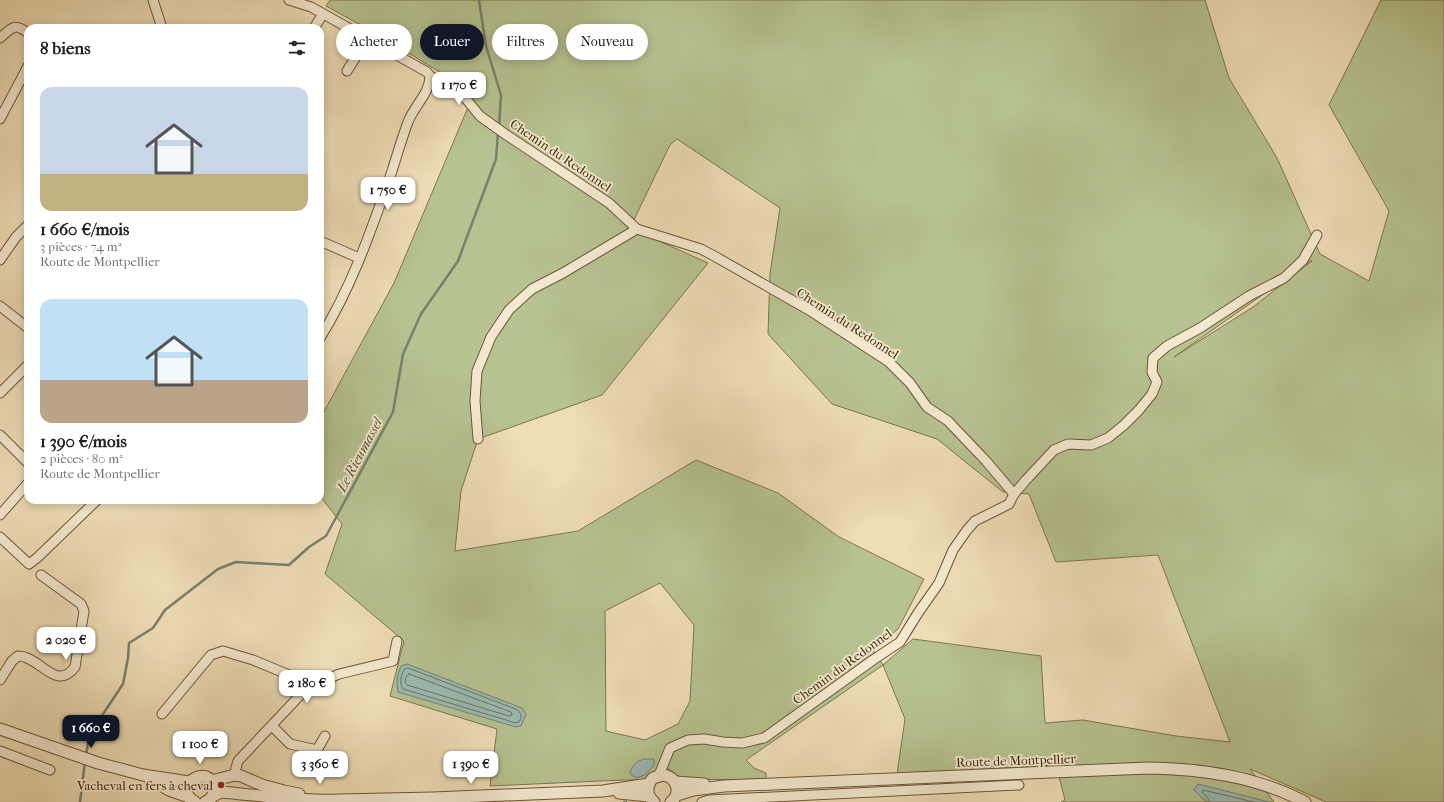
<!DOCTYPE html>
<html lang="fr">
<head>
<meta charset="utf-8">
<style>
  :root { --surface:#fff; --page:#f6f6f6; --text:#222; --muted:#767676; --accent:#111827 }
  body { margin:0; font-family:"IM FELL French Canon",serif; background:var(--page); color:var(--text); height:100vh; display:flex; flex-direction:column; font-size:15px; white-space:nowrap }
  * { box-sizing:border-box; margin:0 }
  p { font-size:13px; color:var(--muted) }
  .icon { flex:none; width:22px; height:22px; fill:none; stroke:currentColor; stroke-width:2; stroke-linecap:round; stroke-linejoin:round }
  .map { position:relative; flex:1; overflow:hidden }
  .drawer { position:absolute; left:24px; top:24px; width:300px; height:480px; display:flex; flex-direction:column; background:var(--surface); border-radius:12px; box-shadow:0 2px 10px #0003 }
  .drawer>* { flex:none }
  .top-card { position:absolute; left:336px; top:24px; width:380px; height:36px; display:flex; gap:8px }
  .price { position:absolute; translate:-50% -34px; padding:0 9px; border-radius:8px; background:#fff; color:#222; font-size:13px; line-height:26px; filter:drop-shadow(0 1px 2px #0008) }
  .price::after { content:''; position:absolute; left:50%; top:24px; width:12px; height:9px; margin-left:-6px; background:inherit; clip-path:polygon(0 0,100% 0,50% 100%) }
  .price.on { background:var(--accent); color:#fff }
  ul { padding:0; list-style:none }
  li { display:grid; align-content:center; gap:8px; height:212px; padding:0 16px }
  li span { display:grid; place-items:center; height:124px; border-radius:12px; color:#555 }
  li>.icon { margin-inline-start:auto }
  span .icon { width:72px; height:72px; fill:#fffc; stroke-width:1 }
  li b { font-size:17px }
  h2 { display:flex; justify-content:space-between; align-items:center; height:48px; padding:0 16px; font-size:17px }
  .pill { padding:0 14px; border-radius:18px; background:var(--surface); box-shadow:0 2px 10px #0003; font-size:14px; line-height:36px }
  .pill.on { background:var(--accent); color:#fff }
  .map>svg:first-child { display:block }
  .green { fill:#b6c290; stroke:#7d754e; fill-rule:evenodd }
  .water { fill:#9abbb3; stroke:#788070 }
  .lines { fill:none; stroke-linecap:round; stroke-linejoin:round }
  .shore { stroke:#6f725f; stroke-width:1 }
  .stream { stroke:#788070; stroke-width:2.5 }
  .minor-casing { stroke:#6e5536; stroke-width:11 }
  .tertiary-casing { stroke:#6e5536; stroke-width:13 }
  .minor { stroke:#f4e9d0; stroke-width:9 }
  .tertiary { stroke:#f4e9d0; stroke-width:11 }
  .poi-dot { fill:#8f2418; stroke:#f4e9d0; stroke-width:1.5 }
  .labels { text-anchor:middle; stroke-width:3.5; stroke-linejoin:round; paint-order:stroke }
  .street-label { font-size:13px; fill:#44280b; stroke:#f4e9d0 }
  .poi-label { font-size:13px; fill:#44280b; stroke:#f4e9d0; text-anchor:end }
  .water-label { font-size:14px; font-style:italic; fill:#5a4d35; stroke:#f4e9d0 }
</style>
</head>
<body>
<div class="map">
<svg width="1444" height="802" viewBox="0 0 1444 802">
  <rect width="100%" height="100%" fill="#eeddb6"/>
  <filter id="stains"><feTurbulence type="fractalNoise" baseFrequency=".005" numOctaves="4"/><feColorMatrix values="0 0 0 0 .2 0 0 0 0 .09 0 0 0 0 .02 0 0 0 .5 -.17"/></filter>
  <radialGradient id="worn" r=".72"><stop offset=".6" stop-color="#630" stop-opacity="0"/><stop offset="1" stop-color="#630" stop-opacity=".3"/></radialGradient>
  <path class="green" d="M 330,0 L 1205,0 L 1229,78 L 1277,158 L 1320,254 L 1369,281 L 1389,211 L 1329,105 L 1381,0 L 1444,0 L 1444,802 L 1326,802 L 1250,769 L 1274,802 L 1061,802 L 1065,800 L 1056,765 L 897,774 L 905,719 L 883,665 L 746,760 L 754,768 L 766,773 L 766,780 L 686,779 L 676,775 L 669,769 L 656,771 L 646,780 L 623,780 L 490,786 L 497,729 L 390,696 L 404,641 L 325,574 L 342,524 L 320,496 L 320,419 L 394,283 L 474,93 L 379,35 L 326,6 ZM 677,139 L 780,208 L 770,274 L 768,334 L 832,404 L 937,439 L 1003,492 L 1029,494 L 1056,562 L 1158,555 L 1230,742 L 1176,736 L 1083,720 L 1045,723 L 1041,656 L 913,639 L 883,665 L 873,650 L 898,629 L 924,579 L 839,537 L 778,493 L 696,460 L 578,531 L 455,551 L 461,491 L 478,439 L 602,395 L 708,263 L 630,228 L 670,145 ZM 1312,261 L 1253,307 L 1174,357 L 1312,260 ZM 660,583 L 694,625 L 690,701 L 678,724 L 645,740 L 606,731 L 605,611 Z"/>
  <g class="water">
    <path d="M 407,664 L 522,708 L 526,714 L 521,726 L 516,727 L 398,692 C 396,682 397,676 401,666 Z"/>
    <path d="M 644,759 L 654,759 L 654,765 L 645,775 L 636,778 L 630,774 C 631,766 637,761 644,759 Z"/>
    <path d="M 1198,784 L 1269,802 L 1208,802 L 1203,799 L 1194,790 Z"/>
  </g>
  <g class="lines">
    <g class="shore">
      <path d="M 408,668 L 513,708 C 521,711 523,715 519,722 L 516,723 L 403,689 C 399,683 401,676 404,670 Z"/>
      <path d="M 409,674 L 511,712 L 512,715 L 509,716 L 407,685 C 404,682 405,676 409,674 Z"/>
      <path d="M 1209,802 L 1208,798 L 1202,792 L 1203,790 L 1254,802"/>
    </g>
    <g class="stream">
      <path d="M 479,0 L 486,46 L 501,95 L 499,127"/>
      <path d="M 86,756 L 88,742 L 101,717 L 123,684 L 128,658 L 129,643 L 153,628 L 165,610 L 218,569 L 236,562 L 289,565 L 309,547 L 326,536 L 393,412 L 403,354 L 421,314 L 458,261 L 496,159 L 498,132"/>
      <path d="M 80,802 L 85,761"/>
      <path d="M 624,802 L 626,802"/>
    </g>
    <g class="minor-casing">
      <g id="minor">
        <path d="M 153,0 L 162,28"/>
        <path d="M 289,0 L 311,7 L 427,72 L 430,76 L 466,99 L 480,116 L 505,134 L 609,203 L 637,229 L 701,249 L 716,257 L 809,310 L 889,362 L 910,383 L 927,407 L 948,421 L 986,461 L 1014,494"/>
        <path d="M 314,28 L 323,14"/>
        <path d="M 0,38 C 12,28 14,22 28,33"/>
        <path d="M 347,71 L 367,39"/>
        <path d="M 0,119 L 28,66"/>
        <path d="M 320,241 L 359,258"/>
        <path d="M 0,260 L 16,237 L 28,225"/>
        <path d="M 0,306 L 28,328"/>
        <path d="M 320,338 C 352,287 372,228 392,171 C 397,155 402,138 408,122 C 414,106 430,93 430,76"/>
        <path d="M 0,393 L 28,365"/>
        <path d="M 0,435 L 28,463"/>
        <path d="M 478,439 L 475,401 L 477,371 L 491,337 L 509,310 L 532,289 L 563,273 L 637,229"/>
        <path d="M 0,515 L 28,483"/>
        <path d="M 0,537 L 29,564 L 37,558 L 97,500"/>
        <path d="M 0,680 L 12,661 L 18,656 C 21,656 25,657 27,658 C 45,665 58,689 75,667 L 84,611 L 81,604 L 41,575"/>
        <path d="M 162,714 L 211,655 L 223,651 L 253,660 L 294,677 L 306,689"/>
        <path d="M 272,726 L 290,744 L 317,750 L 325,736"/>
        <path d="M 0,751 L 50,770"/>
        <path d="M 235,775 L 236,768 L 238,761 L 306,689 L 339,674 L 393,661 L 397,641"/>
        <path d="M 659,775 L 670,748 L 688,740 L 704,739 L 723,742 L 742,743 L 764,738 L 873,660 L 900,642 L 918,613 L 939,583 L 953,550 L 967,530 L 975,521 L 1009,504 L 1014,494 L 1026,480 L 1054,450 L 1068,444 L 1091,445 L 1108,438 L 1124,425 L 1139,410 L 1152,394 L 1157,382 L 1152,372 L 1153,358 L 1167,346 L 1200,328 L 1249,296 L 1284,278 L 1303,260 L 1317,235"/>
        <path d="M 702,802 L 709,800 L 1019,785"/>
      </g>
    </g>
    <g class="tertiary-casing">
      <g id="tertiary">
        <path d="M 0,729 L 98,763 L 143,775 L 189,782"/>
        <path d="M 149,778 L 169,790 L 189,797"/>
        <path d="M 211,781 L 235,775 L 241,776 L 262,785 L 284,791 L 299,794"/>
        <path d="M 675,782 L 704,784"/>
        <path d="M 619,793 L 649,796"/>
        <path d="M 677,795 L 693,790 L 724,786 L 1148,768 C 1202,769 1255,776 1305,802"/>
        <path d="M 213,796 L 221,792 C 256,795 305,802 339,800 L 433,798 L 603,791 L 649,784"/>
        <path d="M 195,802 C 167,785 214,761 214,790 C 214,796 210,800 205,802"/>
        <path d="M 654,802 C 646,795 646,786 653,778 L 663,775 C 677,777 682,793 671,802"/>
      </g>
    </g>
    <use href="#minor" class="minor"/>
    <use href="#tertiary" class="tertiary"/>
  </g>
  <circle class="poi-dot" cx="221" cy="785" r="4"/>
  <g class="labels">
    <g class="street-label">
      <text transform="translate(561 155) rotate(34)" y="5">Chemin du Redonnel</text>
      <text transform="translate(848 323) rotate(33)" y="5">Chemin du Redonnel</text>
      <text transform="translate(842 666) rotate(-36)" y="5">Chemin du Redonnel</text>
      <text transform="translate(1016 760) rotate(-2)" y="5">Route de Montpellier</text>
    </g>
    <g class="poi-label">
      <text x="213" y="790">Vacheval en fers à cheval</text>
    </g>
    <g class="water-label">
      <text transform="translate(359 455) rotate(-62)" y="5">Le Rieumassel</text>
    </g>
  </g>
  <rect width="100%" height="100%" filter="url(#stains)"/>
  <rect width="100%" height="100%" fill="url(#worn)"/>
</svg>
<b class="price" style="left:459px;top:106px">1 170 €</b>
<b class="price" style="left:388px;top:211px">1 750 €</b>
<b class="price" style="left:66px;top:661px">2 020 €</b>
<b class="price" style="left:307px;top:704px">2 180 €</b>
<b class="price on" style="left:91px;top:749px">1 660 €</b>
<b class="price" style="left:200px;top:765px">1 100 €</b>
<b class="price" style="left:320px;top:785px">3 360 €</b>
<b class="price" style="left:471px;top:785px">1 390 €</b>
<div class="top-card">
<a class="pill">Acheter</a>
<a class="pill on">Louer</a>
<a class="pill">Filtres</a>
<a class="pill">Nouveau</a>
</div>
<section class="drawer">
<h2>8 biens<svg class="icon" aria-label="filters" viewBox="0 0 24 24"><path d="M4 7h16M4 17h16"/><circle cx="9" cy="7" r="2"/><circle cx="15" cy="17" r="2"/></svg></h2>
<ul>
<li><span style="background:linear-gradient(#c9d6e8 70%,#c2b280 0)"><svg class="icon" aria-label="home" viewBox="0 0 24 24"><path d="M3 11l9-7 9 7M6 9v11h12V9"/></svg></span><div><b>1 660 €/mois</b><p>3 pièces · 74 m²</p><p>Route de Montpellier</p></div></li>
<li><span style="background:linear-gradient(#bfe0f5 65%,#b9a48a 0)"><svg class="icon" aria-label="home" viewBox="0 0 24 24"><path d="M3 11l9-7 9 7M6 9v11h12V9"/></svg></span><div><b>1 390 €/mois</b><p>2 pièces · 80 m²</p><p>Route de Montpellier</p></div></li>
</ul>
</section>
</div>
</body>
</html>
